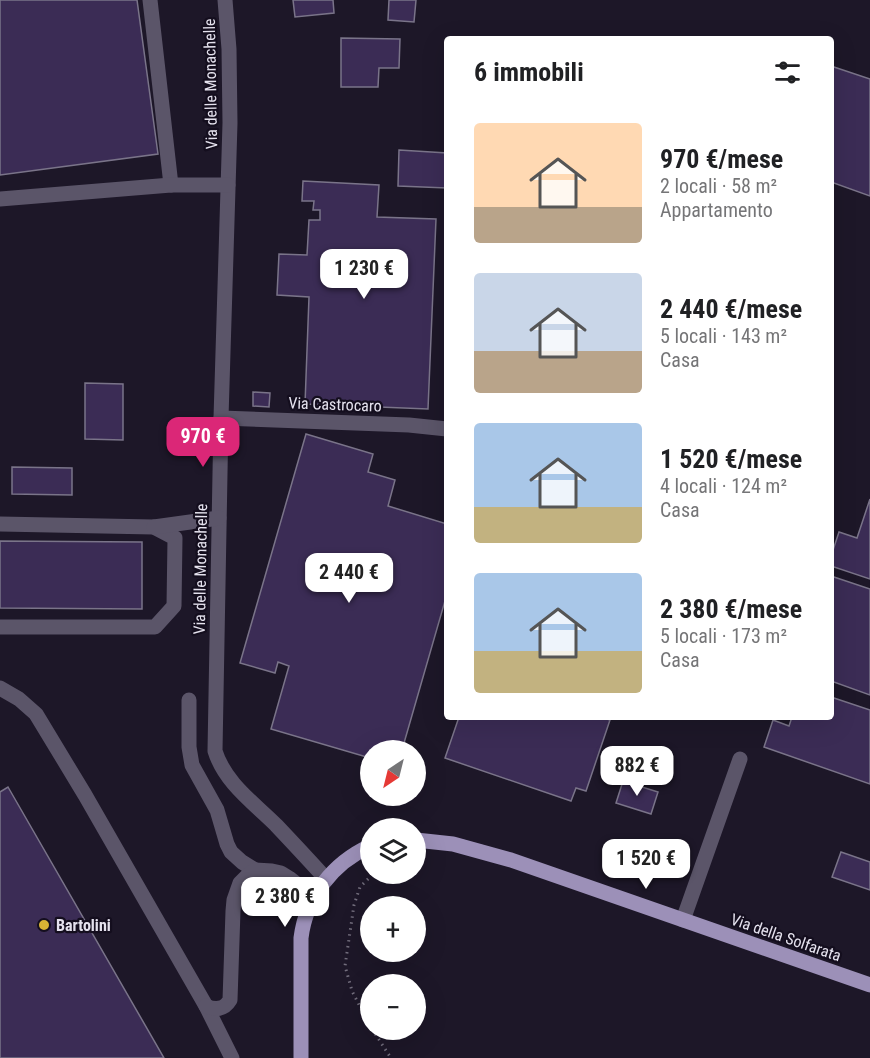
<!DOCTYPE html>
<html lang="it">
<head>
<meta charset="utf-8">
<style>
  :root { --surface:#fff; --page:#f2f2f2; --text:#202124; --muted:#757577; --accent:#db2777 }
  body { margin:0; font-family:"Roboto Condensed",sans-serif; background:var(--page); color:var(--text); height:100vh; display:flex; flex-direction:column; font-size:22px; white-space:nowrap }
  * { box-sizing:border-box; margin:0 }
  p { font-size:20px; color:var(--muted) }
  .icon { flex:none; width:33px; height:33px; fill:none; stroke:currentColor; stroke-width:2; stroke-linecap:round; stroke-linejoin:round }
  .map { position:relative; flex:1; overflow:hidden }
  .side { position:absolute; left:444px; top:36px; width:390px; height:684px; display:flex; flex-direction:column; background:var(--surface); border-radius:6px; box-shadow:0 6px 24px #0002 }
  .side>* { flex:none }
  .needle { width:39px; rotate:215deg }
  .buttons { position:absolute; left:360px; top:740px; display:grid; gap:12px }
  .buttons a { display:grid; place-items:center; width:66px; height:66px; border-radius:50%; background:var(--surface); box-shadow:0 6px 24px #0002; font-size:30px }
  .price { position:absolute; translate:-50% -51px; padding:0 14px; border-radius:12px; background:#fff; color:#222; font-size:20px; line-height:39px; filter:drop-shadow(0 2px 3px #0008) }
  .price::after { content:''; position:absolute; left:50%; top:36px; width:18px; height:14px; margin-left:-9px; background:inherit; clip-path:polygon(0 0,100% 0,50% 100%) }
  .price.active { background:var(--accent); color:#fff }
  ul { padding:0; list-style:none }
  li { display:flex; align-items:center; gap:18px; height:150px; padding:0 30px }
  li span { display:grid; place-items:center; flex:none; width:168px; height:120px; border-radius:6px; color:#555 }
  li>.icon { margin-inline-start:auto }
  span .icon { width:72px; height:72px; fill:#fffc; stroke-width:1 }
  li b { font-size:26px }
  h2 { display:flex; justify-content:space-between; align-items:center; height:72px; padding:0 30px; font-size:26px }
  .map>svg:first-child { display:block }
  .building { fill:#3b2c55; stroke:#7a7489; stroke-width:1.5 }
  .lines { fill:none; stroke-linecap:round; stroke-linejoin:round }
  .path { stroke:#736e7d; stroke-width:3; stroke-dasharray:1.5 4.5; stroke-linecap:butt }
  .minor { stroke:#5b5569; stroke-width:15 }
  .major { stroke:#9c90b8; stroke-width:15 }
  .poi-dot { fill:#d9b334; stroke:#140e1e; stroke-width:2 }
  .labels { text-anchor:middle; stroke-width:4.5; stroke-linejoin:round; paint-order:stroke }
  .street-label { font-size:16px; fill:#e5e2ee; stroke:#140e1e }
  .poi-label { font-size:16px; font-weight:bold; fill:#e5e2ee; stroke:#140e1e; text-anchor:start }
</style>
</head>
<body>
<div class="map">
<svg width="870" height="1058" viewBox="0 0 870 1058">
  <rect width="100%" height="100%" fill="#1d1728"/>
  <g class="building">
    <path d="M 0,0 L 137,0 L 158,154 L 0,175 Z"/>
    <path d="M 293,0 L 333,0 L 334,13 L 295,17 Z"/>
    <path d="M 389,0 L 416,0 L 414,22 L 388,20 Z"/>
    <path d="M 341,38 L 400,39 L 399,68 L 379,68 L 378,87 L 341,87 Z"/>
    <path d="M 831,66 L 870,79 L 870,196 L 831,182 Z"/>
    <path d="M 399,150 L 447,153 L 447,188 L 398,186 Z"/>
    <path d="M 303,181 L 379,185 L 377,217 L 436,219 L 428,409 L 305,404 L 309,297 L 277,295 L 279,254 L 307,255 L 309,220 L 320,220 L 320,210 L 313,210 L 314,201 L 302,201 Z"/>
    <path d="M 85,383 L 123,384 L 123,440 L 85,439 Z"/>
    <path d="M 253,392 L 270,393 L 269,407 L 253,406 Z"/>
    <path d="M 306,434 L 373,454 L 368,472 L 395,480 L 388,506 L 447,524 L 447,594 L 402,750 L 370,750 L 370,758 L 271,729 L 289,666 L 278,662 L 275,673 L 240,663 Z"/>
    <path d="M 12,467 L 72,468 L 72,495 L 12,494 Z"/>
    <path d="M 870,499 L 870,579 L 831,566 L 831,556 L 839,532 L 857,538 Z"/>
    <path d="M 0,541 L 142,542 L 142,609 L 0,608 Z"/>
    <path d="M 831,576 L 870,589 L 870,695 L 831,681 Z"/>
    <path d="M 831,697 L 870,710 L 870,784 L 764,747 L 773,720 L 789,726 L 792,717 L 831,717 Z"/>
    <path d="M 459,717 L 601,717 L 610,720 L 586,791 L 576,788 L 571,801 L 445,758 Z"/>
    <path d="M 623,781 L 658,792 L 651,814 L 616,803 Z"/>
    <path d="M 8,787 L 164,1058 L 0,1058 L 0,792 Z"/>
    <path d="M 841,852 L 870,862 L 870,890 L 832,877 Z"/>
  </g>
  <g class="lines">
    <g class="path">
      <path d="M 370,1026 L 352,991 L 345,966 L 354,905 L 360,887 L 374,873"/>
      <path d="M 372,1029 L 391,1058"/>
    </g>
    <g class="minor">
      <path d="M 150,0 L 171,185"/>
      <path d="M 225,0 L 229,49 L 230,123 L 221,418 L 215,751 C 225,783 254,803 276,825 C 293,843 310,861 326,879"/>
      <path d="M 0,199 L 171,185 L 228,185"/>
      <path d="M 221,418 L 409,425 L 447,429"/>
      <path d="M 0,524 L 154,527 L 175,538 L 174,606 L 155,627 L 0,627"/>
      <path d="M 154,527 L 219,518"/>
      <path d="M 0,688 L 19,699 L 36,714 L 85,795 L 206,1006 L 232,1058"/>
      <path d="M 189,700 L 189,747 L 192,765 L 217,810 L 227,844 L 231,852 L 242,862 L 255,870"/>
      <path d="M 683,920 L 740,759"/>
      <path d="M 206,1006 C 215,1010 224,1010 230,1000 L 233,911 L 234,900 L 240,883 L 247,876 L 255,870 L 272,871 L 281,873 L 289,878 L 313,897"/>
    </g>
    <g class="major">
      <path d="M 416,840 L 453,844 L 511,860 L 870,985"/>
      <path d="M 301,1058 L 301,938 C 306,897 333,863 370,846"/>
    </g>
  </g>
  <circle class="poi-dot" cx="44" cy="925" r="6"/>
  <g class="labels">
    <g class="street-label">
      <text transform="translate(210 84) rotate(-91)" y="6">Via delle Monachelle</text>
      <text transform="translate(335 404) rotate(2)" y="6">Via Castrocaro</text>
      <text transform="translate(200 569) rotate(-89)" y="6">Via delle Monachelle</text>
      <text transform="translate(786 937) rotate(19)" y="6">Via della Solfarata</text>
    </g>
    <g class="poi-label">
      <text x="56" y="931">Bartolini</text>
    </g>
  </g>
</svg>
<div class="buttons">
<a><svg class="needle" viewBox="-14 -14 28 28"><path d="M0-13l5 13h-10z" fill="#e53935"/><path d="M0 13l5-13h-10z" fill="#757577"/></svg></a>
<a><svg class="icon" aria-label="layers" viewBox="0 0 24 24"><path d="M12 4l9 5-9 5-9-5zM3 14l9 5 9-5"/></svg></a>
<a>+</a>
<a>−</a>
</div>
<b class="price" style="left:364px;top:300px">1 230 €</b>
<b class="price active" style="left:203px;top:468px">970 €</b>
<b class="price" style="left:349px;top:604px">2 440 €</b>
<b class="price" style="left:637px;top:797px">882 €</b>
<b class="price" style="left:646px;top:890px">1 520 €</b>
<b class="price" style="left:285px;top:928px">2 380 €</b>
<section class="side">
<h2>6 immobili<svg class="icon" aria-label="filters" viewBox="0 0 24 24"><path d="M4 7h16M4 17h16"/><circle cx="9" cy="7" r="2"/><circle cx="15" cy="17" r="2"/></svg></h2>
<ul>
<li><span style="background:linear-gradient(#ffd9b3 70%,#b9a48a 0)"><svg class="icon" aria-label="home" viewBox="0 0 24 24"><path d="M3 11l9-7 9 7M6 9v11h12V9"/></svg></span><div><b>970 €/mese</b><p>2 locali · 58 m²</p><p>Appartamento</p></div></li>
<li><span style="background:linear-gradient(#c9d6e8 65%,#b9a48a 0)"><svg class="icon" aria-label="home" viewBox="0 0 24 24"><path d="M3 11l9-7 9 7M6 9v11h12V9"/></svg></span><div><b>2 440 €/mese</b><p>5 locali · 143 m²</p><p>Casa</p></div></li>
<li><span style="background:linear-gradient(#a9c7e8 70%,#c2b280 0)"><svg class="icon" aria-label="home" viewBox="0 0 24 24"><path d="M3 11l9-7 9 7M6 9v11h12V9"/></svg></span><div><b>1 520 €/mese</b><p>4 locali · 124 m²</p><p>Casa</p></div></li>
<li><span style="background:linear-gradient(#a9c7e8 65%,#c2b280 0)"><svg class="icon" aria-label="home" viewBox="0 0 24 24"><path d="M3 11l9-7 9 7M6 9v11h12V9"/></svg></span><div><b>2 380 €/mese</b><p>5 locali · 173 m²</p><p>Casa</p></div></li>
</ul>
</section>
</div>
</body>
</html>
